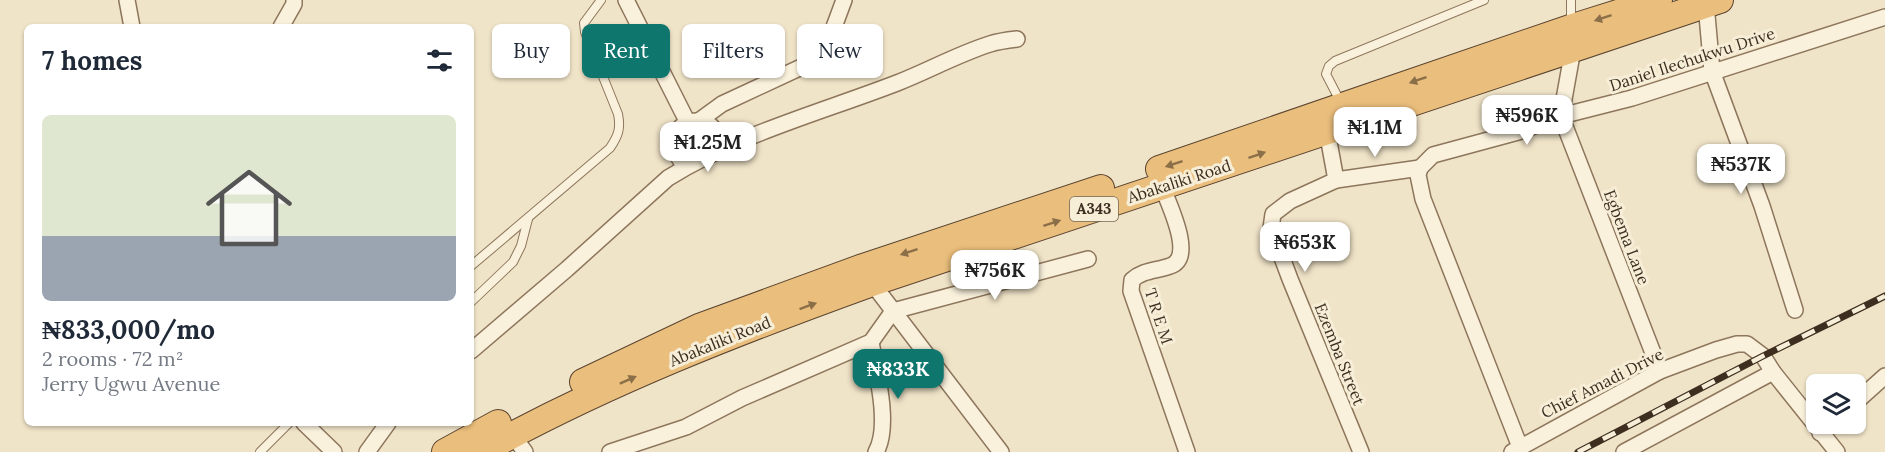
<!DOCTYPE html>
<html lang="en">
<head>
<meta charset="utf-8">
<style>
  :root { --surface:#fff; --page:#f6f6f7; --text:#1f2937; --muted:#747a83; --accent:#0f766e }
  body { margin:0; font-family:Lora,serif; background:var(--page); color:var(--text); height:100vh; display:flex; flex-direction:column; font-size:22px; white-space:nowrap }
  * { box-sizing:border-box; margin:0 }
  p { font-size:20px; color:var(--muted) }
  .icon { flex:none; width:33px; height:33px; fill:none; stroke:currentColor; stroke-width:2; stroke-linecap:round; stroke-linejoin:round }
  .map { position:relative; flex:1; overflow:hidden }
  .panel { position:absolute; left:24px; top:24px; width:450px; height:402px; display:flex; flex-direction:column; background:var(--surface); border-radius:9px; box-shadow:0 2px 4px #0004 }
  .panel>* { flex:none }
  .top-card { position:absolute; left:492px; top:24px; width:570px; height:54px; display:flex; gap:12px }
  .buttons { position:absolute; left:1806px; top:374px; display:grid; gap:12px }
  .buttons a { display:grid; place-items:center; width:60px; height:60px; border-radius:9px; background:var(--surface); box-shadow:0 2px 4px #0004; font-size:30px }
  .price { position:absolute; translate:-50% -51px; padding:0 14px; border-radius:12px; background:#fff; color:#222; font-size:20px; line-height:39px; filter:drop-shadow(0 2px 3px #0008) }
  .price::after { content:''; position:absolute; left:50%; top:36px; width:18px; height:14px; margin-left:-9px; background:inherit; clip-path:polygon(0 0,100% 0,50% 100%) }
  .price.on { background:var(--accent); color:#fff }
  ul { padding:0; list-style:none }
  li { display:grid; align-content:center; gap:12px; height:318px; padding:0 18px }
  li span { display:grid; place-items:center; height:186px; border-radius:9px; color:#555 }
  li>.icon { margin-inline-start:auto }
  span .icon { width:108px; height:108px; fill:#fffc; stroke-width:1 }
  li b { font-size:26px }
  h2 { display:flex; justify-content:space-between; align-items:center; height:72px; padding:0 18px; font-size:26px }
  .pill { padding:0 21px; border-radius:9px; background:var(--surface); box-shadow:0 2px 4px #0004; font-size:21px; line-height:54px }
  .pill.on { background:var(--accent); color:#fff }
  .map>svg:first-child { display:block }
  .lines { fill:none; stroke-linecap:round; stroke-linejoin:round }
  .service-casing { stroke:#8d765c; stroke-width:10 }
  .minor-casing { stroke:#8d765c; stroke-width:18 }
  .trunk-casing { stroke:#5b4430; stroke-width:28 }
  .service { stroke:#faf1dc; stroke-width:8 }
  .minor { stroke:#faf1dc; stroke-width:15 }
  .trunk { stroke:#eabe7c; stroke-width:26 }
  .rail-casing { stroke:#3d2e20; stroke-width:7 }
  .rail { stroke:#f7eed8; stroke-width:4.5; stroke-dasharray:14; stroke-linecap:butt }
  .oneway { fill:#8b6f49 }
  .labels { text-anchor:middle; stroke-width:6; stroke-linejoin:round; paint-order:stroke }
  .shield { fill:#f7eed8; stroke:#756857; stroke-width:1.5 }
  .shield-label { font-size:15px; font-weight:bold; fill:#3d2e20 }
  .street-label { font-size:16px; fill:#3d2e20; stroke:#f7eed8 }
</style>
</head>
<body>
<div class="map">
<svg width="1885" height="452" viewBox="0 0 1885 452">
  <rect width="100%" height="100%" fill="#f0e4c8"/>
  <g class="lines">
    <g class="service-casing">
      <g id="service">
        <path d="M 1571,24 L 1571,0"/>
        <path d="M 1341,103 L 1326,74 L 1329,66 L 1335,61 L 1484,0"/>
        <path d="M 471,266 L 610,148 C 618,136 621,129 618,114 L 585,32 L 584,23 L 601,0"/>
        <path d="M 471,302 L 513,262 L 521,246 L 528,219"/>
        <path d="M 260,452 L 289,423"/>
      </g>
    </g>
    <g class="minor-casing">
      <g id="minor">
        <path d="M 127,0 L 132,27"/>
        <path d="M 626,0 L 688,123"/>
        <path d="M 1706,4 L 1712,71 L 1762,206 L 1795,310"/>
        <path d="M 281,27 L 294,4 L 294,0"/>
        <path d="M 1573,49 L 1561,116 L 1660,371"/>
        <path d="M 700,120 L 722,104 L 810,63 L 825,46 L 834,27 L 844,0"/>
        <path d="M 1327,131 L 1336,180 L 1290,201 L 1273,214 L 1271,228 L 1290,279 L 1361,452"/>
        <path d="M 685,167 C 646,116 729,103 716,151"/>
        <path d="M 1336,180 L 1420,168"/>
        <path d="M 1162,186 C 1168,203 1196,258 1170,266 C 1156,271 1143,270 1132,280 L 1131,291 L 1187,452"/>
        <path d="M 872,283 L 1001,452"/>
        <path d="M 871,342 C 876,370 891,426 876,452"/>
        <path d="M 471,351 L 567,269 L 668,178 C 739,134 819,113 897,83 C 928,71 958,54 990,44 C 999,41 1008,40 1017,39"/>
        <path d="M 1856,402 L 1885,376"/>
        <path d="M 304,423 L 334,452"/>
        <path d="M 1820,433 L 1831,423"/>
        <path d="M 512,434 L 525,452"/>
        <path d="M 1520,447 L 1423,199 L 1418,175 L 1420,168 L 1433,155 L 1518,132 L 1561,116 L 1632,98 L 1885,17"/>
        <path d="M 367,452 L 388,423"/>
        <path d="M 610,452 L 686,427 L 742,398 L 871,342 L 893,311 L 1088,259"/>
        <path d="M 1512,452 L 1660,371 L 1716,350 L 1737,344 L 1747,344 L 1763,356 L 1773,372 L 1837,452"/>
        <path d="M 1624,452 L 1773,372"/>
      </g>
    </g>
    <g class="trunk-casing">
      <g id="trunk">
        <path d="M 1159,169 L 1570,28 L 1659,0"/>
        <path d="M 583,382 L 699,327 L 863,267 L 1101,188"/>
        <path d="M 445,452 L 498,423"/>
        <path d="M 481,452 C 605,383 739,331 872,283 L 1720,0"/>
      </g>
    </g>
    <use href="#service" class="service"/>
    <use href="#minor" class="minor"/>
    <use href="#trunk" class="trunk"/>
    <g class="rail-casing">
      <path id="rail" d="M 1578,452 L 1763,356 L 1885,296"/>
    </g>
    <use href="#rail" class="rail"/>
  </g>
  <defs><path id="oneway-solid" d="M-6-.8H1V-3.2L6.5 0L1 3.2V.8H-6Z" transform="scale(1.5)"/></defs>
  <g class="oneway">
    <use href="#oneway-solid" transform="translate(1603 18) rotate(162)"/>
    <use href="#oneway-solid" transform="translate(1418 80) rotate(161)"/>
    <use href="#oneway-solid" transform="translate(1257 155) rotate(-19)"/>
    <use href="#oneway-solid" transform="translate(1174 164) rotate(162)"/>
    <use href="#oneway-solid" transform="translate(1052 223) rotate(-18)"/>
    <use href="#oneway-solid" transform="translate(909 252) rotate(162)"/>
    <use href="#oneway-solid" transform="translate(808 306) rotate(-20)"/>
    <use href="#oneway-solid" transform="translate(628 380) rotate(-24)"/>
  </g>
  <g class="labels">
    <rect class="shield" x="1070" y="197" width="48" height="24" rx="4.5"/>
    <g class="shield-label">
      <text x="1094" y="214">A343</text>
    </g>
    <g class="street-label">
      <text transform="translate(1692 59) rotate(-18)" y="6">Daniel Ilechukwu Drive</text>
      <text transform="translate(1179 181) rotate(-18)" y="6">Abakaliki Road</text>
      <text transform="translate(1627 237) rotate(69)" y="6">Egbema Lane</text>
      <text transform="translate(1159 316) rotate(72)" y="6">T R E M</text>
      <text transform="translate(720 341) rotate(-22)" y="6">Abakaliki Road</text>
      <text transform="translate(1340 354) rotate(68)" y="6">Ezemba Street</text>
      <text transform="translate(1602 383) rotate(-27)" y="6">Chief Amadi Drive</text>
    </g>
  </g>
</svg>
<div class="buttons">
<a><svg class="icon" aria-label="layers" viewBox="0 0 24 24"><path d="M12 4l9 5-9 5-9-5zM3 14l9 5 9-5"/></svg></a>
</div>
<b class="price" style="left:1527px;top:146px">₦596K</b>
<b class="price" style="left:1375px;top:158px">₦1.1M</b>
<b class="price" style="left:708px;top:173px">₦1.25M</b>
<b class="price" style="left:1741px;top:195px">₦537K</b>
<b class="price" style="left:1305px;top:273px">₦653K</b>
<b class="price" style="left:995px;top:301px">₦756K</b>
<b class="price on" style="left:898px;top:400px">₦833K</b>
<div class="top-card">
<a class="pill">Buy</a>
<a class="pill on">Rent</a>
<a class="pill">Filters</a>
<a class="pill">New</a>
</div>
<section class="panel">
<h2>7 homes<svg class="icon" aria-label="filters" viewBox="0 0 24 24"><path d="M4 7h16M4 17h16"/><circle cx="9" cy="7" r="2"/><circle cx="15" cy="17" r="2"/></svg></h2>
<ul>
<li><span style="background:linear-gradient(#dfe7d0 65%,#9aa5b1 0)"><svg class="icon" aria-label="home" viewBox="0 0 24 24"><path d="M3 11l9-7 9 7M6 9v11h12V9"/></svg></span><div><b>₦833,000/mo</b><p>2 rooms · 72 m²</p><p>Jerry Ugwu Avenue</p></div></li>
</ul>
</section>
</div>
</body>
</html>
